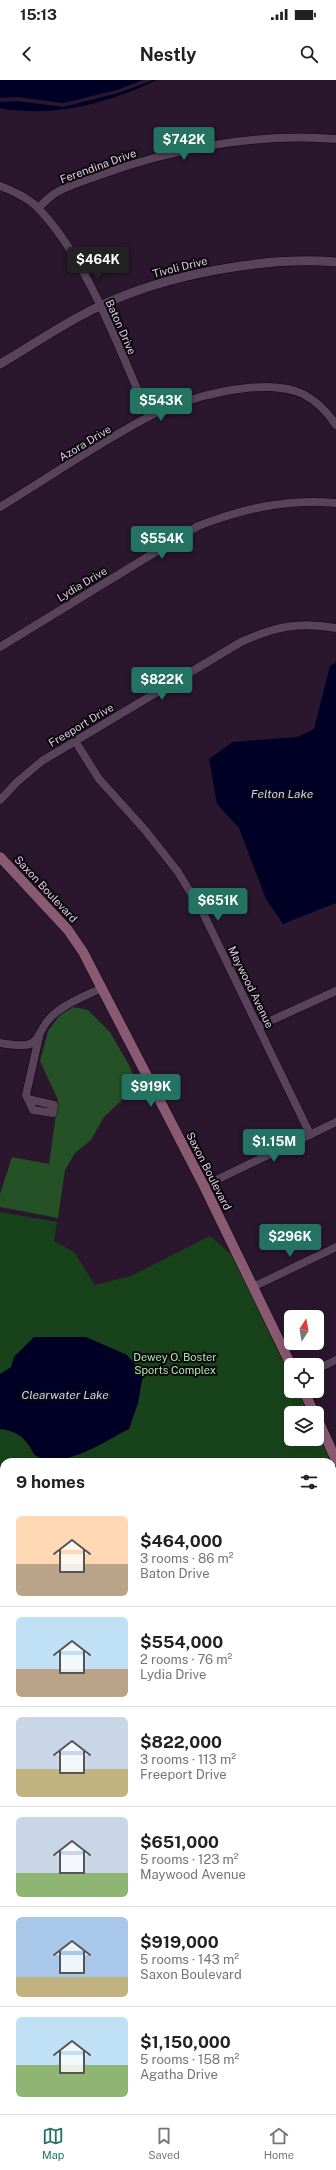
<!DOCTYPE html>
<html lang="en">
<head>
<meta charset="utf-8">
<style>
  :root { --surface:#fff; --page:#f2f2f2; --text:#202124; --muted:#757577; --line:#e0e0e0; --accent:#247261 }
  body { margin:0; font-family:"Public Sans",sans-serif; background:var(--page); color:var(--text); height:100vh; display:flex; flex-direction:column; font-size:15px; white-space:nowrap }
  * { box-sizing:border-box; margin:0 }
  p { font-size:13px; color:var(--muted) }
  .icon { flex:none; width:22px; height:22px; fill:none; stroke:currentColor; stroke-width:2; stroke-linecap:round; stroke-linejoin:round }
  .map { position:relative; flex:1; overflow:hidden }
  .sheet { position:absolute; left:0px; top:1378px; width:336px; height:656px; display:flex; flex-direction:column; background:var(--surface); border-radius:12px 12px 0 0; box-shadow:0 2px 10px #0003 }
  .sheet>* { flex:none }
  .needle { width:26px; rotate:11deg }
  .fabs { position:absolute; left:284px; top:1230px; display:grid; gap:8px }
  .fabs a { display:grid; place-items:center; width:40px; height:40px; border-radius:6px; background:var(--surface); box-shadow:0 2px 10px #0003; font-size:20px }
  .price { position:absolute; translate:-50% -34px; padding:0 9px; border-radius:4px; background:var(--accent); color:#fff; font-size:13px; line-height:26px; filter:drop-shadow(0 1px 2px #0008) }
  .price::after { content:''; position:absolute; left:50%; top:24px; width:12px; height:9px; margin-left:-6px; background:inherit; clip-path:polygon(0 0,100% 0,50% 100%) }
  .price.current { background:#222; color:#fff }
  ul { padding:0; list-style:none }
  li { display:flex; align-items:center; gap:12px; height:100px; padding:0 16px }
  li+li { border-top:1px solid var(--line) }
  li span { display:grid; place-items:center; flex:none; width:112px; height:80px; border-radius:6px; color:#555 }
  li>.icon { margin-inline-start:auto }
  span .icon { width:48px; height:48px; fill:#fffc; stroke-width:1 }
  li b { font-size:17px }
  h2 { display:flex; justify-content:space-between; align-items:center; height:48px; padding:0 16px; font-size:17px }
  .status { display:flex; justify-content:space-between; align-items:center; height:28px; padding:0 20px; background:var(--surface); direction:ltr }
  .status svg { height:11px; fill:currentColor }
  header { display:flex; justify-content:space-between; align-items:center; height:52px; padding:0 16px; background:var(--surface); font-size:18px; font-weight:700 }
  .dock { display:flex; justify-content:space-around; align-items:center; height:56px; border-top:1px solid var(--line); background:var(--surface); font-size:11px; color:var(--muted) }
  .dock a { display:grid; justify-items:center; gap:2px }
  .dock .current { color:var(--accent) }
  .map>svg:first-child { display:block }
  .green { fill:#18431a }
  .forest { fill:#245125 }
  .water { fill:#000027 }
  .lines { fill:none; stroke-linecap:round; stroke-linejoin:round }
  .minor-casing { stroke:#120314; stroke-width:9 }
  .tertiary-casing { stroke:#120314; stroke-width:10 }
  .secondary-casing { stroke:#120314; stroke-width:11 }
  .minor { stroke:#58435b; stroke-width:8 }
  .tertiary { stroke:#58435b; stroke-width:9 }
  .secondary { stroke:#8a5a72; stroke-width:10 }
  .labels { text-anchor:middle; stroke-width:4; stroke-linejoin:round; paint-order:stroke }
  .street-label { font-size:11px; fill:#dbcfdd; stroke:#0d060f }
  .park-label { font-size:11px; fill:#a6eba5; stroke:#0d060f }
  .water-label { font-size:12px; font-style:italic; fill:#c4d8f6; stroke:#0d060f }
</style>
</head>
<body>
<div class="status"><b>15:13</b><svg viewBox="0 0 49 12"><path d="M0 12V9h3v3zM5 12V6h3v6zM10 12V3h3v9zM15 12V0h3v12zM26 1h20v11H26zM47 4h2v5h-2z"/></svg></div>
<header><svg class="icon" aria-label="back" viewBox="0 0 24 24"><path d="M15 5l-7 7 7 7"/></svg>Nestly<svg class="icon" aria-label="search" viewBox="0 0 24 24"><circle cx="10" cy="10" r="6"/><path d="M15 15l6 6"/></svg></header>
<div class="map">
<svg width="336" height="2034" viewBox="0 0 336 2034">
  <rect width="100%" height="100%" fill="#2a162d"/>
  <path class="green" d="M 0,1132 L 57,1142 L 54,1161 L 74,1172 L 95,1205 L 131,1196 L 210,1156 L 231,1174 L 291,1296 L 291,1311 L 298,1311 L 309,1333 L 291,1333 L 291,1359 L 317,1359 L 317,1349 L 336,1392 L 336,1543 L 332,1543 L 332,1382 L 4,1382 L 4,1429 L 0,1435 Z"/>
  <path class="forest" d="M 73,927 L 88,930 L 110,952 L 129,985 L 141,1013 L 122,1020 L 104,1037 L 91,1060 L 75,1073 L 65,1090 L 58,1138 L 0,1127 L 0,1114 L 12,1077 L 49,1084 L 58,1020 L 40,981 L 48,951 L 59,936 Z"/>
  <g class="water">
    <path d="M 0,0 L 143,0 L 117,10 L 63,23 L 17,17 L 0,18 Z"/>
    <path d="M 154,0 L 157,0 C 116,19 73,33 27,31 C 18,30 9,31 0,28 L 0,22 L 17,21 L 63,27 L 118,13 Z"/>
    <path d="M 336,582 L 336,823 L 283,844 L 266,819 L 239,748 L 217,724 L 209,679 L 233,662 L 297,657 L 314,649 L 330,586 Z"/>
    <path d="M 34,1257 L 86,1257 L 127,1275 L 143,1295 L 138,1323 L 129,1349 C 107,1360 59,1393 35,1375 C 33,1374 32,1370 30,1367 C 22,1355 15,1351 0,1349 L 0,1294 L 11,1287 L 14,1277 Z"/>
  </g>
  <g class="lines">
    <g class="minor-casing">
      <g id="minor">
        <path d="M 0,106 C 12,110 30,119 39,129 C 89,182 119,270 149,336"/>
        <path d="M 38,128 C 44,123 50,116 57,112 C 70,105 86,100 100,95 C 171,69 260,52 336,59"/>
        <path d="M 0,427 C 49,397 97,364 148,337 C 184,317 265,296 303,314 C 317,321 328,333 336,345"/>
        <path d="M 0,567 L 198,446 C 245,428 286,419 336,423"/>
        <path d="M 75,661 L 99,699 L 145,750 L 178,792 L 204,835 L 310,1054"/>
        <path d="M 0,720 L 17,702 L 42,681 L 241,562 C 274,547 299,541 336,548"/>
        <path d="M 259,946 L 336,911"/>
        <path d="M 0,963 C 51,972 29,952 58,931 C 71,921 87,915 102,908"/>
        <path d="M 28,1019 L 54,1025 L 53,1033 L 33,1030 L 26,1015 L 39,957"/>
        <path d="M 204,1106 L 336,1042"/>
        <path d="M 253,1207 L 336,1167"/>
        <path d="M 317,1289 L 336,1280"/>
        <path d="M 0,1725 L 4,1706"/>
        <path d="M 0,1787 L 4,1788"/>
        <path d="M 332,1862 L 336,1860"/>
        <path d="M 0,1913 L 4,1914"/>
        <path d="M 161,2034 L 165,2030"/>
      </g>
    </g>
    <g class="tertiary-casing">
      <path id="tertiary" d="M 0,284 C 33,265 65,242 100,226 C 165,195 264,176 336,182"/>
    </g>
    <g class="secondary-casing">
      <g id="secondary">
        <path d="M 0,777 L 68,850 L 83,872 L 204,1106 L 291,1285"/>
        <path d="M 304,1311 L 314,1333"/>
        <path d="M 317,1338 L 336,1380"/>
        <path d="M 332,1635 L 336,1615"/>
        <path d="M 332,1817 L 336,1829"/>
        <path d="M 332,2027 L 336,2022"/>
      </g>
    </g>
    <use href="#minor" class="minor"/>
    <use href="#tertiary" class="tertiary"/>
    <use href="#secondary" class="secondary"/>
  </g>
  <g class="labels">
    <g class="street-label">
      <text transform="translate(98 86) rotate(-20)" y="4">Ferendina Drive</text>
      <text transform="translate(180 187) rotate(-14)" y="4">Tivoli Drive</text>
      <text transform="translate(121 247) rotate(66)" y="4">Baton Drive</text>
      <text transform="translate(85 363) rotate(-31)" y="4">Azora Drive</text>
      <text transform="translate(82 504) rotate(-31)" y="4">Lydia Drive</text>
      <text transform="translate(81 645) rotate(-31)" y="4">Freeport Drive</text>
      <text transform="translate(46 809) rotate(47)" y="4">Saxon Boulevard</text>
      <text transform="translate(251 907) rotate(64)" y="4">Maywood Avenue</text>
      <text transform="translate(209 1091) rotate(63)" y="4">Saxon Boulevard</text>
    </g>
    <g class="park-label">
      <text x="175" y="1281">Dewey O. Boster<tspan x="175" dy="13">Sports Complex</tspan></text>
    </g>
    <g class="water-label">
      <text x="282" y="718">Felton Lake</text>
      <text x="65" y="1319">Clearwater Lake</text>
    </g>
  </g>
</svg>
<div class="fabs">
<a><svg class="needle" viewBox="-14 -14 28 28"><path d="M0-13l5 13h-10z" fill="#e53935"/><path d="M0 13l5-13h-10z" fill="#757577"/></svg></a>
<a><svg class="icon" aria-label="locate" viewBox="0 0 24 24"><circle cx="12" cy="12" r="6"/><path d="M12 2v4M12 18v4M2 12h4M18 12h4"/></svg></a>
<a><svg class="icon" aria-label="layers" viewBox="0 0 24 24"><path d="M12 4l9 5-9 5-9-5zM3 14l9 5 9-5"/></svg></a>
</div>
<b class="price" style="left:184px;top:81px">$742K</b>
<b class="price current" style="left:98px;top:201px">$464K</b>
<b class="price" style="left:161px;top:342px">$543K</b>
<b class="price" style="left:162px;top:480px">$554K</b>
<b class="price" style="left:162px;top:621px">$822K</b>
<b class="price" style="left:218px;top:842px">$651K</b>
<b class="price" style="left:151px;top:1028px">$919K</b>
<b class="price" style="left:274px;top:1083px">$1.15M</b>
<b class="price" style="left:290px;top:1178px">$296K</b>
<section class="sheet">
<h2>9 homes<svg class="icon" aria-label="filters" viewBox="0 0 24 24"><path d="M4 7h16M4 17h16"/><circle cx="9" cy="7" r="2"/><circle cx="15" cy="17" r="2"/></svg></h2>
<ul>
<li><span style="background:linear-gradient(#ffd9b3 60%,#b9a48a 0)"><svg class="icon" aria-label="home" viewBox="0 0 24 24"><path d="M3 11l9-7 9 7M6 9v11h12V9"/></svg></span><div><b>$464,000</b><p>3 rooms · 86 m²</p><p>Baton Drive</p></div></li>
<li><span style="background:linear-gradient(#bfe0f5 65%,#b9a48a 0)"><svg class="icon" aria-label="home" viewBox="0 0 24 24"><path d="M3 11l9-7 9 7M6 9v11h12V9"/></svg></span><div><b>$554,000</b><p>2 rooms · 76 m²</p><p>Lydia Drive</p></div></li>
<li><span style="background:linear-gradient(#c9d6e8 65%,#c2b280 0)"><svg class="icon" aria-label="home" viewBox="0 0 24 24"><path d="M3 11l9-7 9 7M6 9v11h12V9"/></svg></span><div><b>$822,000</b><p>3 rooms · 113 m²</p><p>Freeport Drive</p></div></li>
<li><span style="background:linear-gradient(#c9d6e8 70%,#8fb573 0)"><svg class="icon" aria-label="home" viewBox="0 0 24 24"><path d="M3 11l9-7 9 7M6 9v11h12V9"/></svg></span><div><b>$651,000</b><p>5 rooms · 123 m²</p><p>Maywood Avenue</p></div></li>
<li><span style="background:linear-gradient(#a9c7e8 75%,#c2b280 0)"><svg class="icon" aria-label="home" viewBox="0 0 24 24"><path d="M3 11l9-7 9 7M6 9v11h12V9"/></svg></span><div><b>$919,000</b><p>5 rooms · 143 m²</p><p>Saxon Boulevard</p></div></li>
<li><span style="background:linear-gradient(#bfe0f5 60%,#8fb573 0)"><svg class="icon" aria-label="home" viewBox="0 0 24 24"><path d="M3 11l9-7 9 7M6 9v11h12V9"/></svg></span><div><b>$1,150,000</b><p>5 rooms · 158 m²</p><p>Agatha Drive</p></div></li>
</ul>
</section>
</div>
<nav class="dock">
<a class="current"><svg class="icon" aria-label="map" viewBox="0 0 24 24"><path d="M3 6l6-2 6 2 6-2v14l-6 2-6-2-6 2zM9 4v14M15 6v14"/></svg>Map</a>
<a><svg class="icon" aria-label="saved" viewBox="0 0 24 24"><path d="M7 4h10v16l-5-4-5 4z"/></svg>Saved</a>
<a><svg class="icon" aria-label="home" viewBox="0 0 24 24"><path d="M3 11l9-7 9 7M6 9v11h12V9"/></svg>Home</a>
</nav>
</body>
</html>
